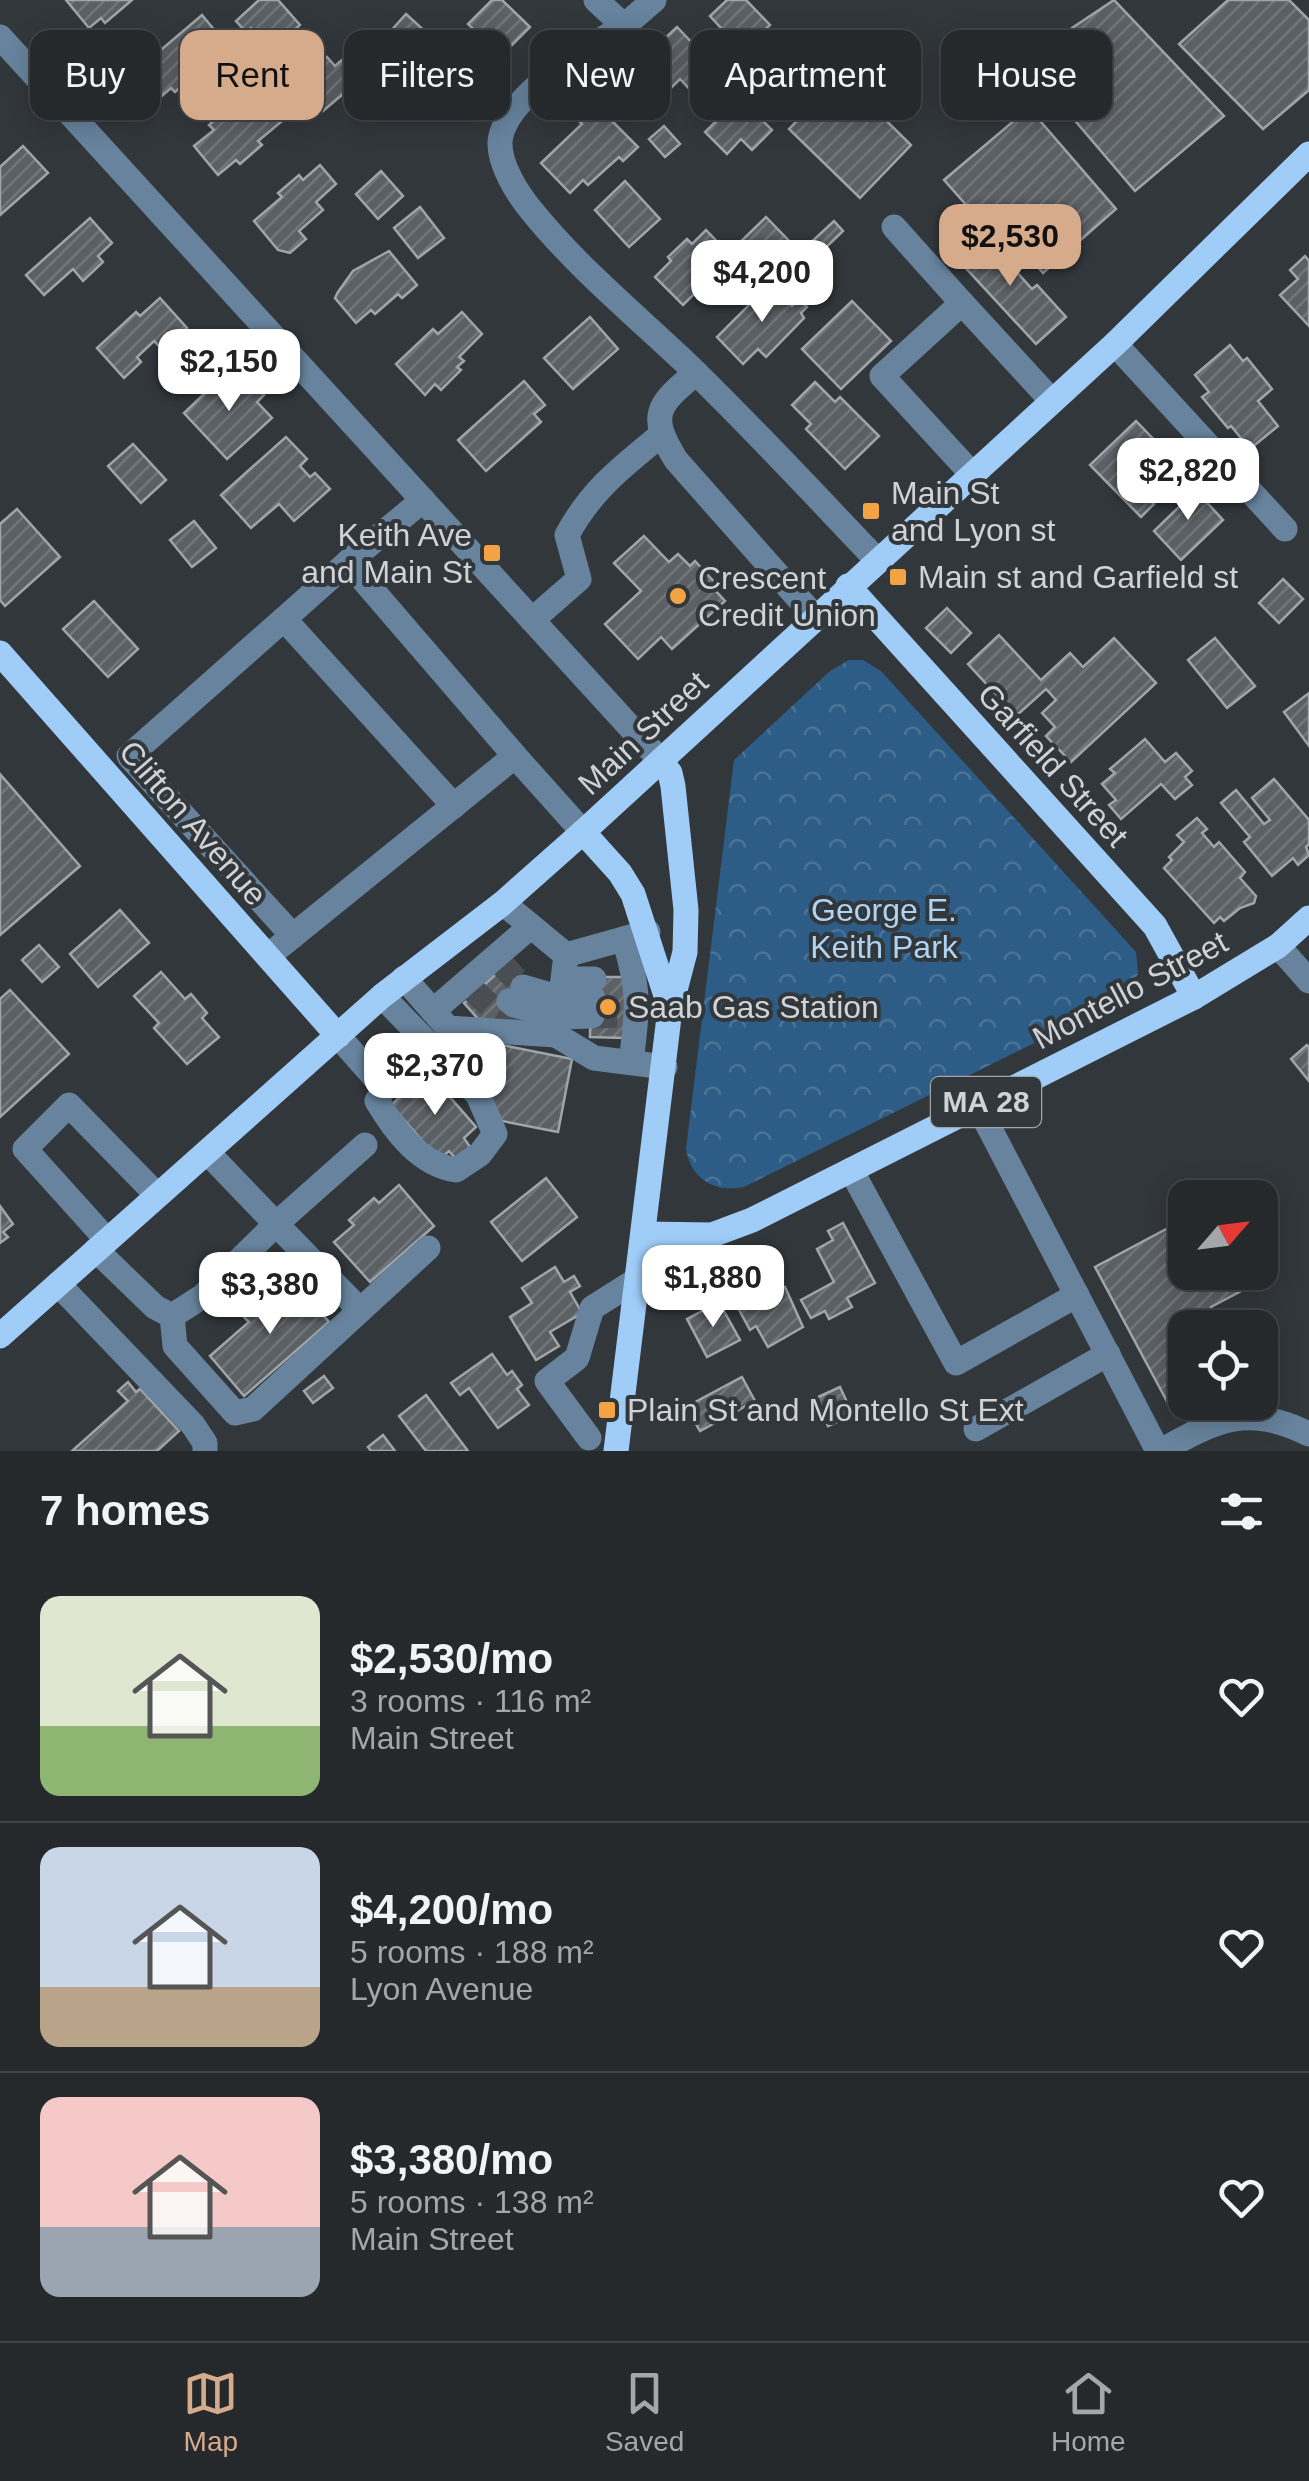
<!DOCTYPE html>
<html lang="en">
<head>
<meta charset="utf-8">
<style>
  :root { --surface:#26292c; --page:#323538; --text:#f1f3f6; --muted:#a4a6a9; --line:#424548; --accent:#d6ab8b }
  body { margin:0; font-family:Helvetica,sans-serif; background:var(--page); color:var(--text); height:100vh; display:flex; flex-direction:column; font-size:38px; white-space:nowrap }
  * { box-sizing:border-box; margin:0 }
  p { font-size:32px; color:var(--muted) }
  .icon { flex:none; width:55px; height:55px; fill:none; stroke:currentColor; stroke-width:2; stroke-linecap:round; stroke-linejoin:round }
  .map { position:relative; height:1451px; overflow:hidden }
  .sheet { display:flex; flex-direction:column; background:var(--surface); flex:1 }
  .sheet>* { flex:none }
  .guide { position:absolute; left:30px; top:30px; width:1250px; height:90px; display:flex; gap:20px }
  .needle { width:65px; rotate:62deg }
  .buttons { position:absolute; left:1168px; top:1180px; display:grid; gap:20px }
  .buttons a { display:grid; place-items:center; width:110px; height:110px; border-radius:20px; background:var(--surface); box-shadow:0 5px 25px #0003,0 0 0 2px var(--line); font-size:50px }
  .price { position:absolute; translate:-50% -85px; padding:0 22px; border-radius:20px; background:#fff; color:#222; font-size:32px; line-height:65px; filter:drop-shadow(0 2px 5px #0008) }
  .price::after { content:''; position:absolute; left:50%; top:60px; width:30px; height:22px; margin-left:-15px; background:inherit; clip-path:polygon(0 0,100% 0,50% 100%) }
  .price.on { background:var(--accent); color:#111 }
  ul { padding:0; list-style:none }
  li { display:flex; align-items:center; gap:30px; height:250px; padding:0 40px }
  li+li { border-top:2px solid var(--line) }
  li span { display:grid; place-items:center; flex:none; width:280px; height:200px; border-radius:20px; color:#555 }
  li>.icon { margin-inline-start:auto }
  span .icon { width:120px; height:120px; fill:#fffc; stroke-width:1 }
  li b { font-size:42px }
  h2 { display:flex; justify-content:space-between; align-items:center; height:120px; padding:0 40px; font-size:42px }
  .tag { padding:0 35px; border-radius:20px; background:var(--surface); box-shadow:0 5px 25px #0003,0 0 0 2px var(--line); font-size:35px; line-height:90px }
  .tag.on { background:var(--accent); color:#111 }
  .dock { display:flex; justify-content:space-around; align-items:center; height:140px; border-top:2px solid var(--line); background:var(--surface); font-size:28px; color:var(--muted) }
  .dock a { display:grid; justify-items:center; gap:5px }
  .dock .on { color:var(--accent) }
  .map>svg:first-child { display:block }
  .park { fill:url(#park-crowns) }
  .building { fill:url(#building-hatch); stroke:#9fa5aa; stroke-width:2.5 }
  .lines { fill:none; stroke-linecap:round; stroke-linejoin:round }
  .minor-tunnel { stroke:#4a4e52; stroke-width:25; stroke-dasharray:25 12; stroke-linecap:butt }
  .minor { stroke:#67839d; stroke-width:25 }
  .major { stroke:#9fcdf8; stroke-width:25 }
  .poi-dot { fill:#f4a344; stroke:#32373b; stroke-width:4 }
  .labels { text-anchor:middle; stroke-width:8; stroke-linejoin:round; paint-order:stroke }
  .shield { fill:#32373b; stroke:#a1a4a8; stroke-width:2.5 }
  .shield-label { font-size:30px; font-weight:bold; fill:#d0d3d6 }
  .poi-label { font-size:32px; fill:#d0d3d6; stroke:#32373b; text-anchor:start }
  .street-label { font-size:32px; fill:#d0d3d6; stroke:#32373b }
  .park-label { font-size:32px; fill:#b1d3f3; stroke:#32373b }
</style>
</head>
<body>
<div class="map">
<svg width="1309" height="1451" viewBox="0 0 1309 1451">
  <defs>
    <pattern id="park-crowns" width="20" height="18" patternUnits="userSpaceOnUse" patternTransform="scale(2.5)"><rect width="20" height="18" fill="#2d5d86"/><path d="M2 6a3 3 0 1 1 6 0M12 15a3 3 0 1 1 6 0" fill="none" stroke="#4a7396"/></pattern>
    <pattern id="building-hatch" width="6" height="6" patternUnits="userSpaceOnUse" patternTransform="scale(2.5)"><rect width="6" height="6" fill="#5b6065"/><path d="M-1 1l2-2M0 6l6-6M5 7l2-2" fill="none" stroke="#72767a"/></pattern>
  </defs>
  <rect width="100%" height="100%" fill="#32373b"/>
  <path class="park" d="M 849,660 L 863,660 L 881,671 L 1136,952 L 1138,974 L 1121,1000 L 744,1187 C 714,1193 691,1179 686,1149 L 734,760 L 830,671 Z"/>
  <g class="building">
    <path d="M 66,0 L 132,0 L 105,23 L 101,18 L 89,28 Z"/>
    <path d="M 259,0 L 278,0 L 300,25 L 271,51 L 251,28 L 246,32 L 236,21 Z"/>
    <path d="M 492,0 L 502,0 L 530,27 L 501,56 L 468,24 Z"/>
    <path d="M 727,0 L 746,0 L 770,25 L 742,51 L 710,16 Z"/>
    <path d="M 1114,0 L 1224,116 L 1135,191 L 1048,89 L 1067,73 L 1064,69 L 1082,54 L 1063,34 Z"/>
    <path d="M 1228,0 L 1289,0 L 1309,20 L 1309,90 L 1263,129 L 1179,44 Z"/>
    <path d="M 406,14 L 428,34 L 403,62 L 381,42 Z"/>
    <path d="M 202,15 L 222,39 L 190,67 L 196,74 L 175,92 L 171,88 L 156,101 L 138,82 L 134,85 L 123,73 L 134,64 L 130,59 L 147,44 L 151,49 L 157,44 L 162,49 Z"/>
    <path d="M 677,27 L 720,72 L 695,95 L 680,79 L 672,87 L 645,57 Z"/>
    <path d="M 351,52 L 368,73 L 323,111 L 298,81 L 327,57 L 335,66 Z"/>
    <path d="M 841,76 L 911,145 L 860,198 L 789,129 Z"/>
    <path d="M 275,87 L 294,111 L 258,141 L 262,145 L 240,164 L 236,160 L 218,175 L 194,146 L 214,130 L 209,125 L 236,101 L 241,107 L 255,94 L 260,100 Z"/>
    <path d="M 740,98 L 772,130 L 752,150 L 741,139 L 727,154 L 705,132 Z"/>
    <path d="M 598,107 L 638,147 L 623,161 L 619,157 L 588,185 L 583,180 L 570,193 L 541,163 L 582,124 L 578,120 L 589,109 Z"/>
    <path d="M 1029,108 L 1116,209 L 1043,273 L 987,207 L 976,216 L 944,180 Z"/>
    <path d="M 664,126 L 680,144 L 665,157 L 649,139 Z"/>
    <path d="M 23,146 L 48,173 L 0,215 L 0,167 Z"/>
    <path d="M 320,165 L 336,184 L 316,202 L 323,210 L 299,231 L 306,239 L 290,253 L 278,250 L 254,221 L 282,197 L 278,193 L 299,175 L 303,180 Z"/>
    <path d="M 381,171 L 403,196 L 378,219 L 356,194 Z"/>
    <path d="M 625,181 L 660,219 L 629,247 L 595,210 Z"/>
    <path d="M 420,207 L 444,238 L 418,258 L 394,228 Z"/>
    <path d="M 766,217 L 794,246 L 759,279 L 732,250 Z"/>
    <path d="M 90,218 L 112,243 L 98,256 L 103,262 L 83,281 L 73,269 L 44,295 L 26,275 Z"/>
    <path d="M 834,221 L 843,231 L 816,257 L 807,246 Z"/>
    <path d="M 706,230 L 732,257 L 683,305 L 655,277 L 671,261 L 668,257 L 687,239 L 692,244 Z"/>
    <path d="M 964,236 L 977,250 L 988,240 L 1032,289 L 1037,285 L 1066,317 L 1036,344 L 949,250 Z"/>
    <path d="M 389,251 L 417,285 L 402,298 L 398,294 L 375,314 L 371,310 L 356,323 L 335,298 L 338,292 L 353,271 Z"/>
    <path d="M 1305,256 L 1309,261 L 1309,326 L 1280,295 L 1298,279 L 1290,270 Z"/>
    <path d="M 770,284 L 792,306 L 799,299 L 807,307 L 801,313 L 804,318 L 766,357 L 758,349 L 743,364 L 717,337 Z"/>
    <path d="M 160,298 L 187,328 L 163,350 L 154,341 L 137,357 L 141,362 L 124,378 L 97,348 L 136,312 L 140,316 Z"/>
    <path d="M 852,301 L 891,341 L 841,389 L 802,349 Z"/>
    <path d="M 462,312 L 482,334 L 459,357 L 464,361 L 457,367 L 461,370 L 441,390 L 435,384 L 425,395 L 396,364 L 433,329 L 438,334 Z"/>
    <path d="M 590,317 L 618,349 L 573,389 L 544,358 Z"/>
    <path d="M 1230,345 L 1243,361 L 1247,358 L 1272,389 L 1258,401 L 1278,426 L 1250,449 L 1231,426 L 1228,428 L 1202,397 L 1209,392 L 1195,375 Z"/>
    <path d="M 228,371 L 243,387 L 250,381 L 264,395 L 257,402 L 272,418 L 227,459 L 184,413 Z"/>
    <path d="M 524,381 L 545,405 L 534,414 L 541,422 L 486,471 L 458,440 Z"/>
    <path d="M 815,382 L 835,402 L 840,397 L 879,436 L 845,469 L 806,429 L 811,424 L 792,405 Z"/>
    <path d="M 1136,421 L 1165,451 L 1154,462 L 1164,471 L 1142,492 L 1154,504 L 1141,517 L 1090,465 Z"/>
    <path d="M 286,437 L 307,459 L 300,466 L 310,477 L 315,473 L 330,489 L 294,521 L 279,504 L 251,528 L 221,495 Z"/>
    <path d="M 133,444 L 166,480 L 141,503 L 108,466 Z"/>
    <path d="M 1190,484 L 1223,520 L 1181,560 L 1154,531 L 1181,505 L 1175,498 Z"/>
    <path d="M 17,509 L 60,557 L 5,606 L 0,600 L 0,524 Z"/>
    <path d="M 194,521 L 216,548 L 192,567 L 170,540 Z"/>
    <path d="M 644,536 L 669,562 L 678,554 L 690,566 L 695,561 L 718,586 L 714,589 L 725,601 L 672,649 L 661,637 L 638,659 L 605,624 L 641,591 L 614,563 Z"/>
    <path d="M 1283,579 L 1303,599 L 1279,623 L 1259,603 Z"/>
    <path d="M 94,601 L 138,649 L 108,677 L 63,629 Z"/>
    <path d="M 947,608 L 971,633 L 951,653 L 926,628 Z"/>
    <path d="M 999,635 L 1041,680 L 1070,653 L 1083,667 L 1114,638 L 1156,683 L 1071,762 L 1046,736 L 1055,727 L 1042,713 L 1056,700 L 1046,689 L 1016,716 L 968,664 Z"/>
    <path d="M 1215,638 L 1255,686 L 1227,708 L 1188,660 Z"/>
    <path d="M 1309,693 L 1309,746 L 1284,712 Z"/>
    <path d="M 1145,739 L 1165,762 L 1176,753 L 1192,771 L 1185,777 L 1192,785 L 1175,799 L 1161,784 L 1121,819 L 1109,805 L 1116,800 L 1102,784 L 1115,773 L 1110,769 Z"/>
    <path d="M 0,774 L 80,866 L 0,935 Z"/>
    <path d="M 1274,779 L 1309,820 L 1309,844 L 1306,847 L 1309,855 L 1298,865 L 1293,858 L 1272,876 L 1244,842 L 1250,837 L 1221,803 L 1236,790 L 1264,824 L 1270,820 L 1252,798 Z"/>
    <path d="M 1197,818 L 1207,829 L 1202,833 L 1214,847 L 1219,842 L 1245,872 L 1240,878 L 1256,896 L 1254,903 L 1240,908 L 1224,921 L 1220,917 L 1214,923 L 1164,868 L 1172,860 L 1169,857 L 1184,842 L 1177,835 Z"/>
    <path d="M 120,910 L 149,943 L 98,987 L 70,954 Z"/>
    <path d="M 39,945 L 59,967 L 42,982 L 22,960 Z"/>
    <path d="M 508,963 L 531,989 L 487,1029 L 464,1003 Z"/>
    <path d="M 161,972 L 185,999 L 191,994 L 207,1013 L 202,1018 L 219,1037 L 187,1064 L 154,1028 L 159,1023 L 134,996 Z"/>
    <path d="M 591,977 L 626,977 L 625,1038 L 590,1037 Z"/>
    <path d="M 10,990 L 69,1054 L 0,1117 L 0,999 Z"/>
    <path d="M 492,1043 L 572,1059 L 558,1132 L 502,1121 L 484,1087 Z"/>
    <path d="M 1307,1045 L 1309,1047 L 1309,1081 L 1291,1059 Z"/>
    <path d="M 428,1072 L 476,1127 L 464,1138 L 470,1147 L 456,1159 L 449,1151 L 439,1160 L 391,1105 Z"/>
    <path d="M 546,1178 L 577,1217 L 522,1261 L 491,1222 Z"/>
    <path d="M 399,1185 L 434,1226 L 370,1282 L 334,1242 L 354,1225 L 349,1220 L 374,1198 L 379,1203 Z"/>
    <path d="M 0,1206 L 13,1224 L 3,1232 L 8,1237 L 0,1243 Z"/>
    <path d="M 1185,1219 L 1185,1272 L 1239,1272 L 1247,1288 L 1211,1307 L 1222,1328 L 1185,1328 L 1185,1399 L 1170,1407 L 1095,1267 Z"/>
    <path d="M 843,1223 L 875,1283 L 847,1298 L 852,1307 L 829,1319 L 825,1311 L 811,1318 L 801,1300 L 834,1282 L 817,1249 L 833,1240 L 828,1231 Z"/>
    <path d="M 555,1267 L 564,1282 L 574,1276 L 580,1286 L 570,1292 L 582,1313 L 550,1332 L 559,1346 L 536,1360 L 510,1317 L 532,1303 L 522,1288 Z"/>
    <path d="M 767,1270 L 779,1290 L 785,1287 L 803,1327 L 768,1347 L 756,1326 L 750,1330 L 738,1308 L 744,1304 L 735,1289 Z"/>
    <path d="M 292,1282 L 304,1295 L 310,1289 L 321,1303 L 316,1307 L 329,1322 L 244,1396 L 210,1356 L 249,1322 L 243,1316 L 267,1295 L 272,1300 Z"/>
    <path d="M 719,1302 L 740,1340 L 707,1357 L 687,1319 Z"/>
    <path d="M 492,1354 L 507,1375 L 512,1371 L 522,1385 L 517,1389 L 529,1405 L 498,1428 L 469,1388 L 460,1395 L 451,1383 Z"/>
    <path d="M 324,1376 L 333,1388 L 313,1403 L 304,1391 Z"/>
    <path d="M 742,1377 L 755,1401 L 700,1431 L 686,1407 Z"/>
    <path d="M 128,1382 L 136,1392 L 140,1389 L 179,1431 L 157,1451 L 72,1451 L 128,1401 L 118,1391 Z"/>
    <path d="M 840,1387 L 853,1415 L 828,1426 L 816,1398 Z"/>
    <path d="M 426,1395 L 468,1451 L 426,1451 L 399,1416 Z"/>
    <path d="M 383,1435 L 395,1451 L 371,1451 L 368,1447 Z"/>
  </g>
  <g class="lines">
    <g class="minor-tunnel">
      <path d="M 499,961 L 523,987"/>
      <path d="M 471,988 L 496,1012 L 535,1035"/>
      <path d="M 592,1016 L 626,1015"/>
    </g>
    <g class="minor">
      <path d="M 596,0 L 624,26 L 654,0"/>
      <path d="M 624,26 C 590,46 503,98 500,142 C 499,164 517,193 531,210 C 576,266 634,314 687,364 C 752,427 814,494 877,560"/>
      <path d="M 0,37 L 661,761"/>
      <path d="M 894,227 L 962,303"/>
      <path d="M 1115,344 L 1285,529"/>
      <path d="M 696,373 C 657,405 648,415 676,460 L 815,617"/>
      <path d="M 972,474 L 882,376 L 962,303 L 1052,401"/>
      <path d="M 423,500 L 348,562 L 515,756"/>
      <path d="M 348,562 L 284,619 L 454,806"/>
      <path d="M 284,619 L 129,756 L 293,936"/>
      <path d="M 532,620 L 579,579 L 567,535 C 592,489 622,467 661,435"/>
      <path d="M 503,903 L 566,955 L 648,932"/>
      <path d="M 624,939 C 640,991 638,1009 631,1062"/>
      <path d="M 1278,946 L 1309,981"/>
      <path d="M 566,955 L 556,1035 L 594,1058 L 665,1067"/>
      <path d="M 268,956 L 515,756 L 583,832"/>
      <path d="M 404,978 L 448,1028 L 556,1035"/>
      <path d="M 564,979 L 594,979"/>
      <path d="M 523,987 L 561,998 L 593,998"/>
      <path d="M 509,1001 L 514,1005 L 559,1017 L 592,1016"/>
      <path d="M 433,1011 L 530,927"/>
      <path d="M 338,1036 L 384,1088 L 377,1101 C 395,1131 419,1164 456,1170 L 480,1154 L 495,1134 L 478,1095 L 382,996"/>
      <path d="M 384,1088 L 430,1048"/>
      <path d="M 978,1106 L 1158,1451"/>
      <path d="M 851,1170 L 956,1363 L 1077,1295"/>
      <path d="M 107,1240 L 25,1149 L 69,1105 L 157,1195"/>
      <path d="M 96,1250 L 155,1307 L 172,1316"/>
      <path d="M 58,1284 L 193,1425 L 205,1443 L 205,1451"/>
      <path d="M 360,1310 L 276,1224 L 365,1145"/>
      <path d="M 172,1316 L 175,1346 L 235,1413 L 253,1409 L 428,1248"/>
      <path d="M 172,1316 L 203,1296 L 276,1224 L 207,1152"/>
      <path d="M 976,1429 L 1108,1354"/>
      <path d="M 589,1438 L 547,1381 L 577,1358 L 592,1308 L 638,1279"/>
      <path d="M 1161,1451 C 1217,1419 1248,1404 1309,1434"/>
    </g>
    <g class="major">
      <path d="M 848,586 L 1155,926 L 1194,997"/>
      <path d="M 0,653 L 338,1036"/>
      <path d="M 583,832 L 620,873 L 633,894 L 670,1008"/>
      <path d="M 644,1234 L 712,1235 L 752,1220 L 1194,997 L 1278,946 L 1309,918"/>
      <path d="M 0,1336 L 382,996 L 503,903 L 583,832 L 1115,344 L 1309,154"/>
      <path d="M 616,1451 L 670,1009 L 685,952 L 686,910 L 673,786 L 670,773 L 661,761"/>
    </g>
  </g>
  <g class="poi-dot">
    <rect x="861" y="501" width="20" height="20" rx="5"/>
    <rect x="482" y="543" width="20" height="20" rx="5"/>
    <rect x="888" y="567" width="20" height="20" rx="5"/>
    <circle cx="678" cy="596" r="10"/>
    <circle cx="608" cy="1007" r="10"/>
    <rect x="597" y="1400" width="20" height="20" rx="5"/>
  </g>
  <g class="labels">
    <rect class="shield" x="931" y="1077" width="110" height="50" rx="8"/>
    <g class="shield-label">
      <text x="986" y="1112">MA 28</text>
    </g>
    <g class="poi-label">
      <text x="891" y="504">Main St<tspan x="891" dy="37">and Lyon st</tspan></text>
      <text x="472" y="546" text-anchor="end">Keith Ave<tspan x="472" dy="37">and Main St</tspan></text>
      <text x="918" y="588">Main st and Garfield st</text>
      <text x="698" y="589">Crescent<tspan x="698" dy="37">Credit Union</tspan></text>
      <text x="628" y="1018">Saab Gas Station</text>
      <text x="627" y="1421">Plain St and Montello St Ext</text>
    </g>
    <g class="street-label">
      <text transform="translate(643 733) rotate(-43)" y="11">Main Street</text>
      <text transform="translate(1053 765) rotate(48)" y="11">Garfield Street</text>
      <text transform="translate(193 823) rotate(49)" y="11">Clifton Avenue</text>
      <text transform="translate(1130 990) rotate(-28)" y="11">Montello Street</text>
    </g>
    <g class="park-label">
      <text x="884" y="921">George E.<tspan x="884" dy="37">Keith Park</tspan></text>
    </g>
  </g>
</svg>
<div class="buttons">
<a><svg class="needle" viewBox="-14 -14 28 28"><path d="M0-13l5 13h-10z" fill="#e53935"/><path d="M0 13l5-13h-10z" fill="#a4a6a9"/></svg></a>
<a><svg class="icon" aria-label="locate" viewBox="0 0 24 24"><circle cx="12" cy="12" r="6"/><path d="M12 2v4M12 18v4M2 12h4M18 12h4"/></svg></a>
</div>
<b class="price on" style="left:1010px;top:289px">$2,530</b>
<b class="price" style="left:762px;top:325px">$4,200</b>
<b class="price" style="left:229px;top:414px">$2,150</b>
<b class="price" style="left:1188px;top:523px">$2,820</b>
<b class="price" style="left:435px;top:1118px">$2,370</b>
<b class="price" style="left:713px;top:1330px">$1,880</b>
<b class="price" style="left:270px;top:1337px">$3,380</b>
<div class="guide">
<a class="tag">Buy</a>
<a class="tag on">Rent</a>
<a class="tag">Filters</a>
<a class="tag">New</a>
<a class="tag">Apartment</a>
<a class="tag">House</a>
</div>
</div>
<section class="sheet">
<h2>7 homes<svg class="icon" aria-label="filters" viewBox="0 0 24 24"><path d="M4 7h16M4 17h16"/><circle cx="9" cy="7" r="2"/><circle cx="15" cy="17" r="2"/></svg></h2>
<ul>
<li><span style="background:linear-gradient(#dfe7d0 65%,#8fb573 0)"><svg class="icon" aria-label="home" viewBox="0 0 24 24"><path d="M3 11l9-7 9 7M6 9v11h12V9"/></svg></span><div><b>$2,530/mo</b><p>3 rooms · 116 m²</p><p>Main Street</p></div><svg class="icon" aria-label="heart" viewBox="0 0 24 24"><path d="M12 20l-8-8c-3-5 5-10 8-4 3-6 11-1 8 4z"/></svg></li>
<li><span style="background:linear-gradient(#c9d6e8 70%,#b9a48a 0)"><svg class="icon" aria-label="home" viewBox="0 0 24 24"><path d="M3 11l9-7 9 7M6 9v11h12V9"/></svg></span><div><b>$4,200/mo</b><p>5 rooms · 188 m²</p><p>Lyon Avenue</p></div><svg class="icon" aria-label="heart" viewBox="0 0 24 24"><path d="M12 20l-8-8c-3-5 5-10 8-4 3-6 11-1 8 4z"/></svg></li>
<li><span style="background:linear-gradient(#f6c9c9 65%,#9aa5b1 0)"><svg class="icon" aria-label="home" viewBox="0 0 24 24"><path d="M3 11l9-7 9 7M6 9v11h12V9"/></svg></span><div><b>$3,380/mo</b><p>5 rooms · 138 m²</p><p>Main Street</p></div><svg class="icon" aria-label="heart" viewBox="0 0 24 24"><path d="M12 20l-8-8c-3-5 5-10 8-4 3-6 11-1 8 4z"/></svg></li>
</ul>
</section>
<nav class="dock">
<a class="on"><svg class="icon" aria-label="map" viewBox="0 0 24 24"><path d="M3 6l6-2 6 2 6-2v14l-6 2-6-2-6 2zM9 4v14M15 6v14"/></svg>Map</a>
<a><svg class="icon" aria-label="saved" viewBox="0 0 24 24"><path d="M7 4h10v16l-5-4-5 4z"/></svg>Saved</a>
<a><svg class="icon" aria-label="home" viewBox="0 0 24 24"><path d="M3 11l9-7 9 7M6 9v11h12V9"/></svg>Home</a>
</nav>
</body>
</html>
